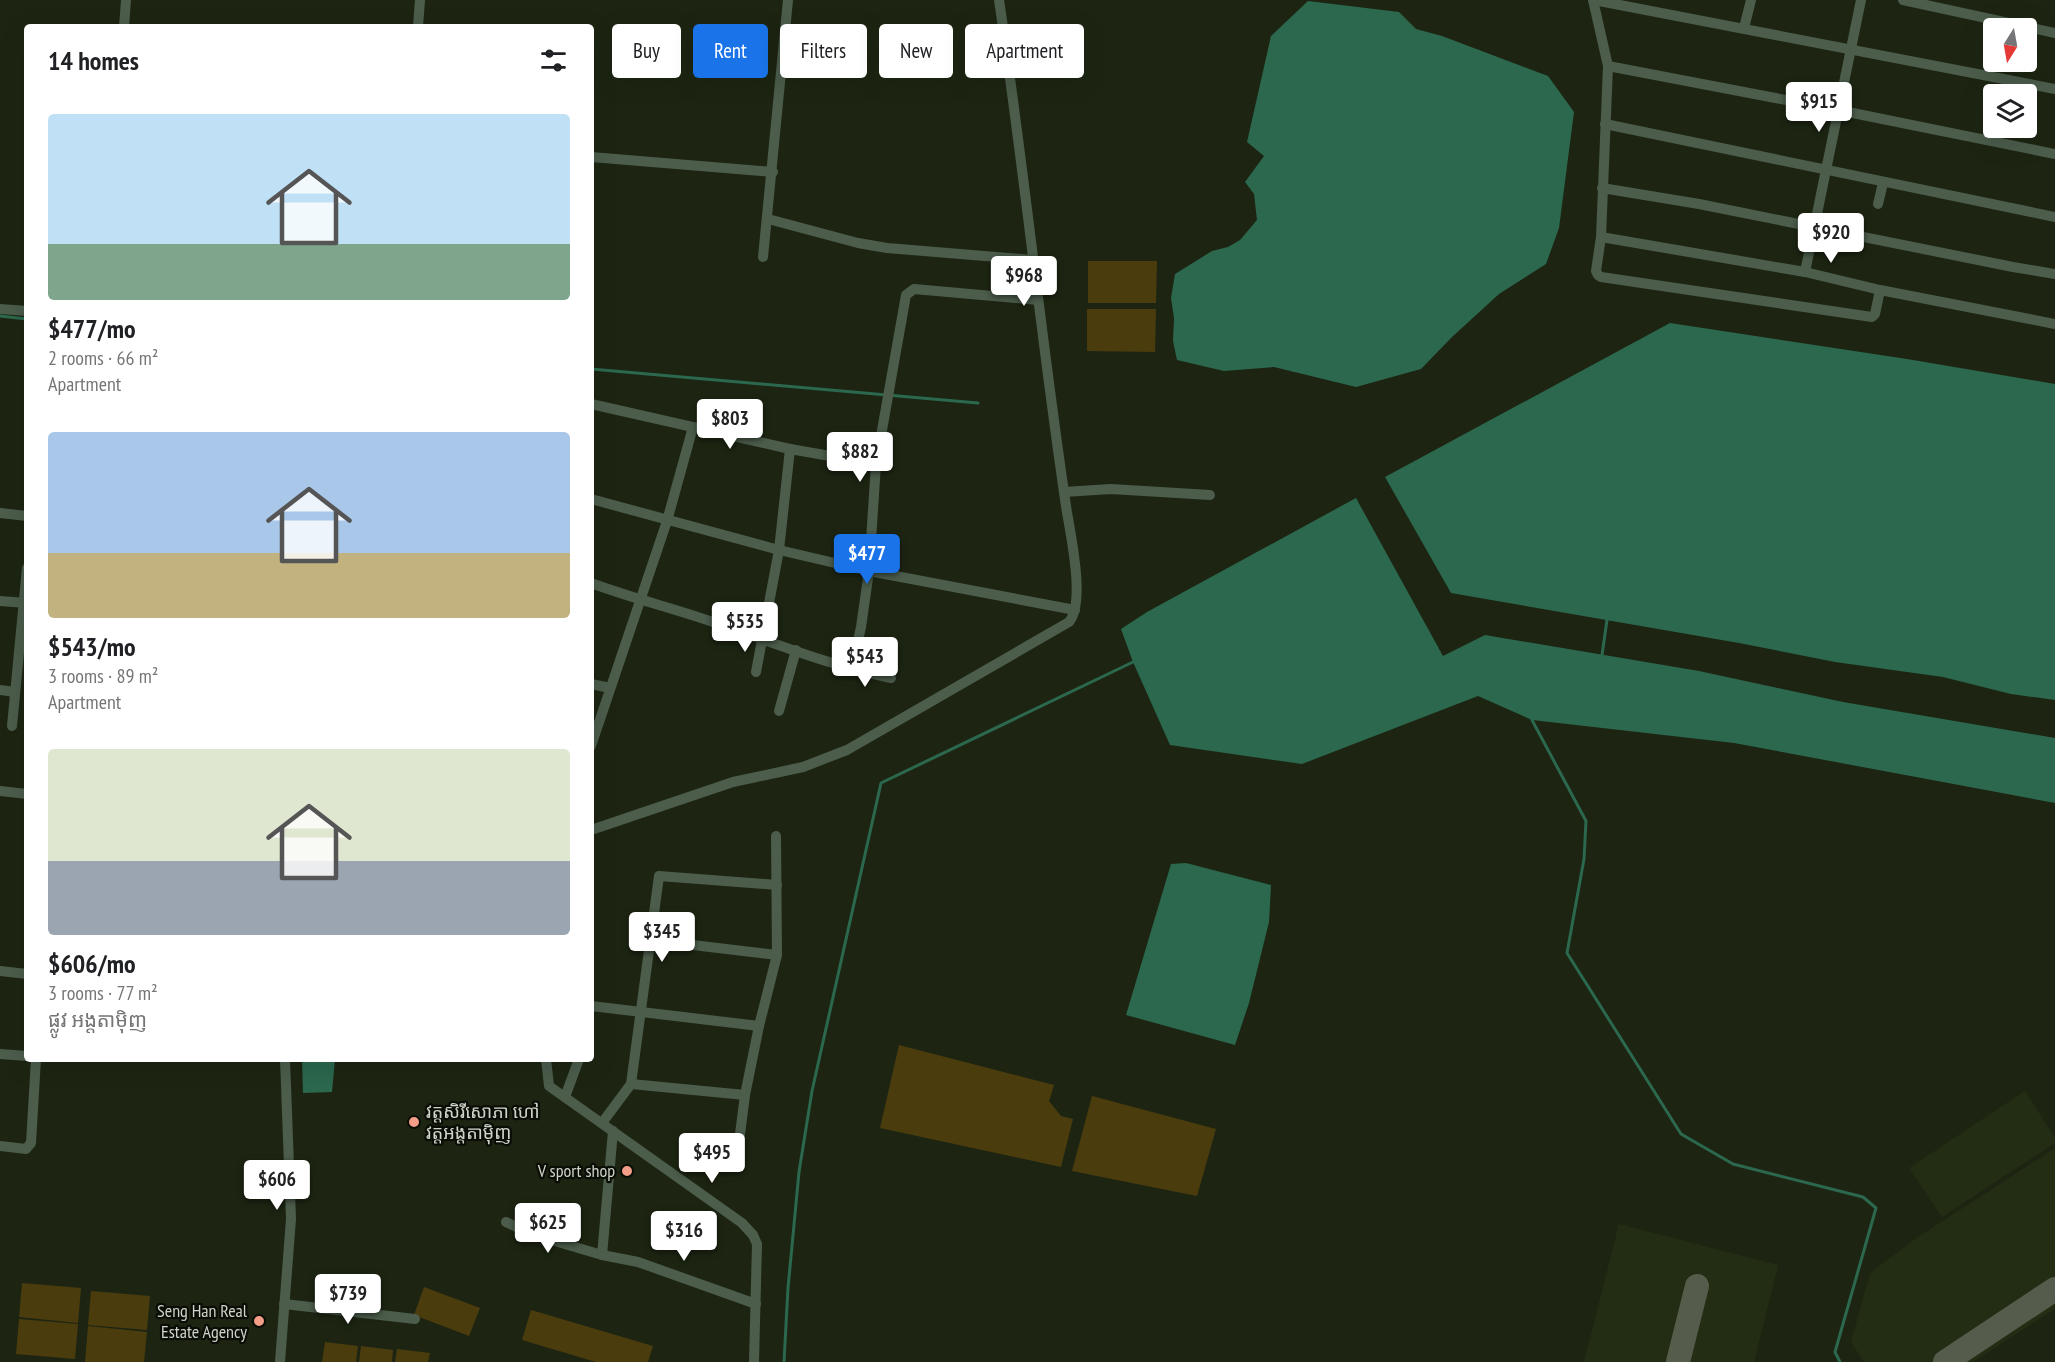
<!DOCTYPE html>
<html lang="en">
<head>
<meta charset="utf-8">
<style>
  :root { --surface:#fff; --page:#f2f2f2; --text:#202124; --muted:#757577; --accent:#1a73e8 }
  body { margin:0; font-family:"PT Sans Narrow","Noto Sans Khmer",sans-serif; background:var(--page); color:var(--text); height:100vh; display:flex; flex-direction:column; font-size:22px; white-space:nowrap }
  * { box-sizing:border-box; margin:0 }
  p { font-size:20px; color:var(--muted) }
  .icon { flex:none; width:33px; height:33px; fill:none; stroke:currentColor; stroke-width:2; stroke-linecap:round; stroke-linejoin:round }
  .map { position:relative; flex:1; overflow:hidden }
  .details { position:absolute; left:24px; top:24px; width:570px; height:1038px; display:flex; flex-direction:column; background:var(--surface); border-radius:6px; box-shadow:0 6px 24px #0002 }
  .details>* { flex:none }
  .hud { position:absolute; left:612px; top:24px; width:570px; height:54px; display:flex; gap:12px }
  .needle { width:39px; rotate:191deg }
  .buttons { position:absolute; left:1983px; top:18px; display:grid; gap:12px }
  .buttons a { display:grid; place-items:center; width:54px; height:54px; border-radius:6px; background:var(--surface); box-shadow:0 6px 24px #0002; font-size:30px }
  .price { position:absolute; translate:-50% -51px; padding:0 14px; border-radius:6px; background:#fff; color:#222; font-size:20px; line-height:39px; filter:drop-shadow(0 2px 3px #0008) }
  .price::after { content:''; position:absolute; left:50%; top:36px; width:18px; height:14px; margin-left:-9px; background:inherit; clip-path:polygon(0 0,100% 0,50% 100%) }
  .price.on { background:var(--accent); color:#fff }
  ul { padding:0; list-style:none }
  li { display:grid; align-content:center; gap:12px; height:318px; padding:0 24px }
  li span { display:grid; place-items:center; height:186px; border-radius:6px; color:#555 }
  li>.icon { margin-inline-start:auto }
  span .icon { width:108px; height:108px; fill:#fffc; stroke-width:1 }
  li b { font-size:26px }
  h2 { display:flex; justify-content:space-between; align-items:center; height:72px; padding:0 24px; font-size:26px }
  .chip { padding:0 21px; border-radius:6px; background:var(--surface); box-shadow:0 6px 24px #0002; font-size:21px; line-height:54px }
  .chip.on { background:var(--accent); color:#fff }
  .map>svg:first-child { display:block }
  .built { fill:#232d13 }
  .green { fill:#4b3c0e }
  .water { fill:#2b684e }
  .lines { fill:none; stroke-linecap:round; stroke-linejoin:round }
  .stream { stroke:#2b684e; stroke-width:3 }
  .taxiway { stroke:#555c4b; stroke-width:24 }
  .minor { stroke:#4c5d4c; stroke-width:10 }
  .poi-dot { fill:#f49e87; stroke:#090d05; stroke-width:2 }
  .labels { text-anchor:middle; stroke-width:4.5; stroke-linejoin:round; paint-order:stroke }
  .poi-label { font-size:18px; fill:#cfd4c8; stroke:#090d05; text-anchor:end }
</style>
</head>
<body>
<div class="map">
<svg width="2055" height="1362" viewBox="0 0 2055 1362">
  <rect width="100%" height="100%" fill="#1d2512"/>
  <g class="built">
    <path d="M 2025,1091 L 2055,1138 L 2055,1143 L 1942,1217 L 1909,1168 Z"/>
    <path d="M 2055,1148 L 2055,1309 L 1973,1362 L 1864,1362 L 1851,1342 L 1870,1273 L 1918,1237 Z"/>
    <path d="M 1619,1224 L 1778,1265 L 1754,1362 L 1584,1362 Z"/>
  </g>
  <g class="green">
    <path d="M 1088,261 L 1157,261 L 1156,303 L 1088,303 Z"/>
    <path d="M 1087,309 L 1156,309 L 1155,352 L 1087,351 Z"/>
    <path d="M 899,1045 L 1054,1085 L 1049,1101 L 1061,1116 L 1073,1119 L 1061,1167 L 880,1128 Z"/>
    <path d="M 1092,1096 L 1216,1129 L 1197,1196 L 1072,1171 Z"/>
    <path d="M 22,1283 L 81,1288 L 78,1323 L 19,1317 Z"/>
    <path d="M 424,1287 L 480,1308 L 469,1336 L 414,1315 Z"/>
    <path d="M 91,1291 L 150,1296 L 147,1330 L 88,1325 Z"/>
    <path d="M 531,1310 L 653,1346 L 648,1362 L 596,1362 L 522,1340 Z"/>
    <path d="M 19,1319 L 78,1324 L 75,1359 L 16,1354 Z"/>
    <path d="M 88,1326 L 147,1332 L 144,1362 L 85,1362 Z"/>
    <path d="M 325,1342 L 358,1346 L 356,1362 L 322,1362 Z"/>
    <path d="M 361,1346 L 393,1350 L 392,1362 L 359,1362 Z"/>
    <path d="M 397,1349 L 430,1353 L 428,1362 L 395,1362 Z"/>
  </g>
  <g class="water">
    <path d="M 1308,1 L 1399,12 L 1416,29 L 1442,36 L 1548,76 L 1574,112 L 1559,228 L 1546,264 L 1499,294 L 1452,337 L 1421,369 L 1356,387 L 1274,367 L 1224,371 L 1177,360 L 1173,341 L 1174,318 L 1171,298 L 1175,274 L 1212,251 L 1228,247 L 1240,240 L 1257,220 L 1254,194 L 1245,182 L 1264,156 L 1247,142 L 1271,36 Z"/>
    <path d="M 1670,323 L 1907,359 L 2055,384 L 2055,700 L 2011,694 L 1943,677 L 1835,662 L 1739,643 L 1451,593 L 1385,477 Z"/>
    <path d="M 1356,498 L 1443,656 L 1485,635 L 1699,671 L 1843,702 L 2055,738 L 2055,803 L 1734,743 L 1532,720 L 1478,696 L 1302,764 L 1170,745 L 1133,662 L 1121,629 L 1147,612 Z"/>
    <path d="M 1186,863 L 1271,885 L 1269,922 L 1249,1003 L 1235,1045 L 1126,1015 L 1171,864 Z"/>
    <path d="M 302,1059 L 335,1059 L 332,1092 L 303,1093 Z"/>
  </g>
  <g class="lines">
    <g class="stream">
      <path d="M 0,316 L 27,319"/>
      <path d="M 591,369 L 978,403"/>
      <path d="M 1602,655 L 1607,620"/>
      <path d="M 1532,720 L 1586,821 L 1584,859 L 1567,953 L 1681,1134 L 1733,1164 L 1863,1197 L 1876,1208 L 1835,1352 L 1840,1362"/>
      <path d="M 784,1362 L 788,1288 L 799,1172 L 812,1091 L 881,783 L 1133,662"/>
    </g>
    <g class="taxiway">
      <path d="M 1678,1362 L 1697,1286"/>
      <path d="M 1945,1362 L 2055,1289"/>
    </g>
    <g class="minor">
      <path d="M 1593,0 L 1608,66 L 1601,237 L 1596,271 L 1598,275 L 1601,277 L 1872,317 L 1875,314 L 1880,290"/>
      <path d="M 1594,0 L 2055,89"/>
      <path d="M 1903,0 L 2055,33"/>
      <path d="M 124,27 L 126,0"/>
      <path d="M 418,27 L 420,0"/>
      <path d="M 1744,28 L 1751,0"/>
      <path d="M 1608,66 L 1838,110 L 2055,154"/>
      <path d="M 1605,124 L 2055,217"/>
      <path d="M 591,157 L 773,172"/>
      <path d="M 1602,188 L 1699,204 L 2013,267 L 2055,274"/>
      <path d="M 1878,204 L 1883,183"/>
      <path d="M 768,219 L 858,243 L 887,248 L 1033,260"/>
      <path d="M 1601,237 L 1805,272 L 1880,290 L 2055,324"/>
      <path d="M 763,257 L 788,0"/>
      <path d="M 1805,272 L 1861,0"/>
      <path d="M 0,309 L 27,311"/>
      <path d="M 591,404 L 790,449 L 876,464"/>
      <path d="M 1064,492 L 1111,489 L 1210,495"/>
      <path d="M 591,499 L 779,550 L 869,571 L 1075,610"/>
      <path d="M 0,513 L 27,516"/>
      <path d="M 591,583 C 631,598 673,608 713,622 C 772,642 830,666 891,678"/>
      <path d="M 0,601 L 27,603"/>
      <path d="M 852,668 L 861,627 L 869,571 L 876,464 L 906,295 L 914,289 L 1038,300"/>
      <path d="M 756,672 L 779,550 L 790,449"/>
      <path d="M 591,684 L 610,688"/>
      <path d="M 0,690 L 15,692"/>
      <path d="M 779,711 L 796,650"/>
      <path d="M 12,726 L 27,568"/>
      <path d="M 591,746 L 667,521 L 693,427"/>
      <path d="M 0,791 L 27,794"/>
      <path d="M 591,830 L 733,782 L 803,767 L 847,750 L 1069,622 C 1086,602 1070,533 1066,506 C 1041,338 1024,168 999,0"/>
      <path d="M 651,940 L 777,955"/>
      <path d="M 0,971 L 27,974"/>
      <path d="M 591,1006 L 759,1026"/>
      <path d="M 0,1054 L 27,1056"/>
      <path d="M 546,1059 L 549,1086 L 742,1223 L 753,1235 L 757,1244 L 754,1362"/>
      <path d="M 631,1084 L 745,1095"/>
      <path d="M 565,1097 L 579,1059"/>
      <path d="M 602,1123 L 631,1084 L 659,876 L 777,885"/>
      <path d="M 739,1142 L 745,1095 L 759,1026 L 777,955 L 776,836"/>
      <path d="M 0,1146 L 26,1149 L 31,1143 L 36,1059"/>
      <path d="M 506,1222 L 531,1234 L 602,1255 L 638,1262 L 756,1304"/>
      <path d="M 602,1255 L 613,1131"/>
      <path d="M 284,1304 L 415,1319"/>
      <path d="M 280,1362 L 291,1219 L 285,1059"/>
    </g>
  </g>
  <g class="poi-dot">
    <circle cx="414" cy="1122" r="6"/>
    <circle cx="627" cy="1171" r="6"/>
    <circle cx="259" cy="1321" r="6"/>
  </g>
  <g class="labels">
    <g class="poi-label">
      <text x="426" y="1118" text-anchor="start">វត្តសិរីសោភា ហៅ<tspan x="426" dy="21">វត្តអង្តតាម៉ិញ</tspan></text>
      <text x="615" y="1177">V sport shop</text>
      <text x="247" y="1317">Seng Han Real<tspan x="247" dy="21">Estate Agency</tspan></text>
    </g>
  </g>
</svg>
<div class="buttons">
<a><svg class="needle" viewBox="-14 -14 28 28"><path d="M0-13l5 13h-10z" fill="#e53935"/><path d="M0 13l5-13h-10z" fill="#757577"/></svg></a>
<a><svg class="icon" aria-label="layers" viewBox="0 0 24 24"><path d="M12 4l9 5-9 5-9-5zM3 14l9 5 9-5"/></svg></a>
</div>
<b class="price" style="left:1819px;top:133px">$915</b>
<b class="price" style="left:1831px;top:264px">$920</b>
<b class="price" style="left:1024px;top:307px">$968</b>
<b class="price" style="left:730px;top:450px">$803</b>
<b class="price" style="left:860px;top:483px">$882</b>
<b class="price on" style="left:867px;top:585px">$477</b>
<b class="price" style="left:745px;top:653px">$535</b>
<b class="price" style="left:865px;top:688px">$543</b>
<b class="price" style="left:662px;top:963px">$345</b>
<b class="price" style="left:712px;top:1184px">$495</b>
<b class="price" style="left:277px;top:1211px">$606</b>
<b class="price" style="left:548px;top:1254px">$625</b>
<b class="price" style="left:684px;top:1262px">$316</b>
<b class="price" style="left:348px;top:1325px">$739</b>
<div class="hud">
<a class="chip">Buy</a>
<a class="chip on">Rent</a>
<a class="chip">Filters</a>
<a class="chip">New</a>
<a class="chip">Apartment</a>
</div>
<section class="details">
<h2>14 homes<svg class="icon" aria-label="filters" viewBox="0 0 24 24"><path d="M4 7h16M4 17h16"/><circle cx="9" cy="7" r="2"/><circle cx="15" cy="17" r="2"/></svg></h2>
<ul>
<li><span style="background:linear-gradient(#bfe0f5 70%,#7fa58c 0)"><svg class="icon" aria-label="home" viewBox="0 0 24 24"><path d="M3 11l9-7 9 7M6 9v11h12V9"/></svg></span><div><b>$477/mo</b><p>2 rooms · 66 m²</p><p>Apartment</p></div></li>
<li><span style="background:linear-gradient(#a9c7e8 65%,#c2b280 0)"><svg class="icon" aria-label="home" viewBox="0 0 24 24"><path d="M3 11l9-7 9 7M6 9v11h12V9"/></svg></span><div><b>$543/mo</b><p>3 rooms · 89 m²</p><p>Apartment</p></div></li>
<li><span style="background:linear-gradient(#dfe7d0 60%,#9aa5b1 0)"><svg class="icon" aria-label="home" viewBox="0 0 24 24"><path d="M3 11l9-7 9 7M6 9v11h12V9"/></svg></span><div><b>$606/mo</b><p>3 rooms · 77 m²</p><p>ផ្លូវ អង្តតាម៉ិញ</p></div></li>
</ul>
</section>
</div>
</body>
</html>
